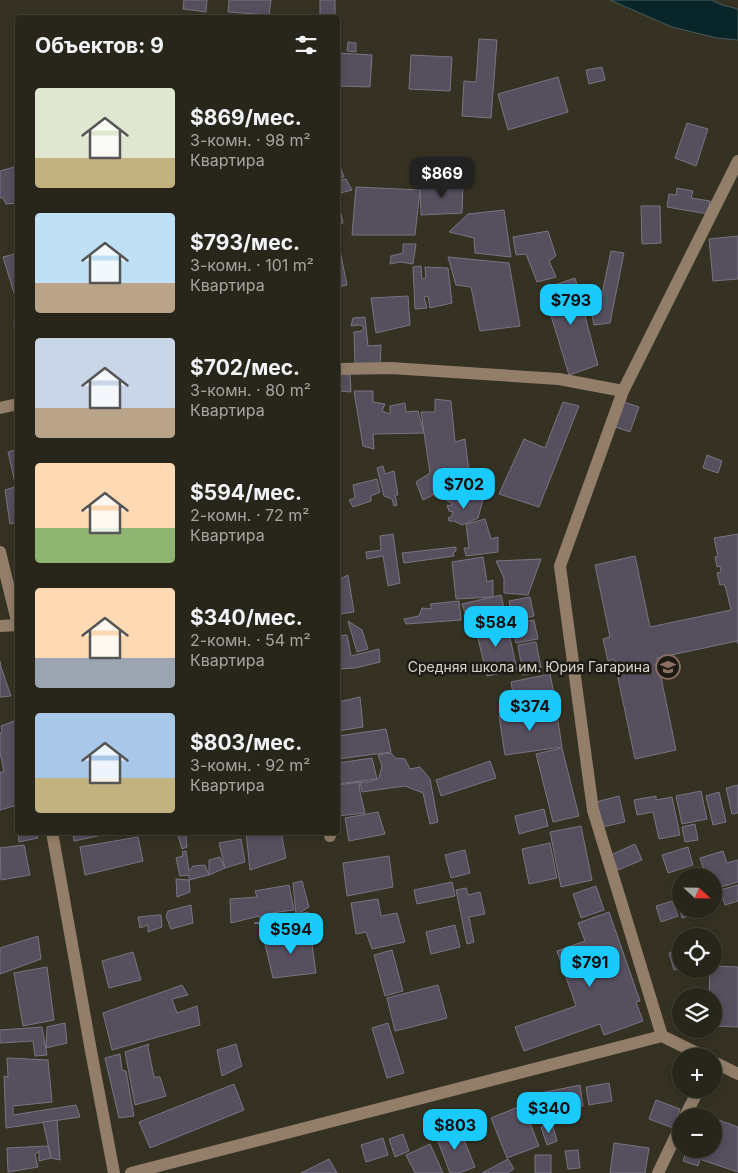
<!DOCTYPE html>
<html lang="ru">
<head>
<meta charset="utf-8">
<style>
  :root { --surface:#28261a; --page:#343227; --text:#f1f3f6; --muted:#a5a5a2; --line:#444339; --accent:#1acafc }
  body { margin:0; font-family:Inter,sans-serif; background:var(--page); color:var(--text); height:100vh; display:flex; flex-direction:column; font-size:19px; white-space:nowrap }
  * { box-sizing:border-box; margin:0 }
  p { font-size:16px; color:var(--muted) }
  .icon { flex:none; width:28px; height:28px; fill:none; stroke:currentColor; stroke-width:2; stroke-linecap:round; stroke-linejoin:round }
  .map { position:relative; flex:1; overflow:hidden }
  .panel { position:absolute; left:15px; top:15px; width:325px; height:820px; display:flex; flex-direction:column; background:var(--surface); border-radius:5px; box-shadow:0 2px 8px #0003,0 0 0 1px var(--line) }
  .panel>* { flex:none }
  .needle { width:32px; rotate:112deg }
  .controls { position:absolute; left:672px; top:868px; display:grid; gap:10px }
  .controls a { display:grid; place-items:center; width:50px; height:50px; border-radius:50%; background:var(--surface); box-shadow:0 2px 8px #0003,0 0 0 1px var(--line); font-size:25px }
  .price { position:absolute; translate:-50% -42px; padding:0 11px; border-radius:10px; background:var(--accent); color:#111; font-size:16px; line-height:32px; filter:drop-shadow(0 1px 2px #0008) }
  .price::after { content:''; position:absolute; left:50%; top:30px; width:15px; height:11px; margin-left:-8px; background:inherit; clip-path:polygon(0 0,100% 0,50% 100%) }
  .price.current { background:#222; color:#fff }
  ul { padding:0; list-style:none }
  li { display:flex; align-items:center; gap:15px; height:125px; padding:0 20px }
  li span { display:grid; place-items:center; flex:none; width:140px; height:100px; border-radius:5px; color:#555 }
  li>.icon { margin-inline-start:auto }
  span .icon { width:60px; height:60px; fill:#fffc; stroke-width:1 }
  li b { font-size:21px }
  h2 { display:flex; justify-content:space-between; align-items:center; height:60px; padding:0 20px; font-size:21px }
  .map>svg:first-child { display:block }
  .water { fill:#082629; stroke:#475b5a }
  .building { fill:#564f5e; stroke:#7b7383 }
  .lines { fill:none; stroke-linecap:round; stroke-linejoin:round }
  .minor { stroke:#927e69; stroke-width:12 }
  .labels { text-anchor:middle; stroke-width:5; stroke-linejoin:round; paint-order:stroke }
  .poi-label { font-size:14px; fill:#dad7ce; stroke:#1c1a13; text-anchor:end }
</style>
</head>
<body>
<div class="map">
<svg width="738" height="1173" viewBox="0 0 738 1173">
  <rect width="100%" height="100%" fill="#363223"/>
  <path class="water" d="M 610,0 L 712,0 L 722,5 L 738,9 L 738,40 L 717,38 L 672,27 Z"/>
  <g class="building">
    <path d="M 184,0 L 207,0 L 206,12 L 183,9 Z"/>
    <path d="M 229,0 L 271,0 L 269,15 L 228,12 Z"/>
    <rect x="320" y="0" width="15" height="18"/>
    <path d="M 479,39 L 497,40 L 491,118 L 462,116 L 464,81 L 476,82 Z"/>
    <path d="M 348,42 L 356,43 L 356,52 L 347,51 Z"/>
    <path d="M 338,53 L 372,55 L 370,87 L 338,86 Z"/>
    <path d="M 411,55 L 452,57 L 450,91 L 409,89 Z"/>
    <path d="M 602,67 L 605,80 L 589,84 L 586,70 Z"/>
    <path d="M 558,77 L 568,112 L 508,130 L 498,94 Z"/>
    <path d="M 687,123 L 708,129 L 696,166 L 675,158 Z"/>
    <path d="M 338,161 L 344,177 L 338,178 Z"/>
    <path d="M 18,166 L 18,203 L 6,204 L 3,198 L 0,198 L 0,171 Z"/>
    <path d="M 346,179 L 352,190 L 340,193 L 338,180 Z"/>
    <path d="M 463,184 L 462,213 L 421,215 L 420,190 L 425,185 Z"/>
    <path d="M 356,187 L 420,190 L 415,235 L 352,235 Z"/>
    <path d="M 677,188 L 693,191 L 691,198 L 710,201 L 708,214 L 667,207 L 669,194 L 676,195 Z"/>
    <path d="M 338,201 L 343,223 L 338,224 Z"/>
    <path d="M 641,206 L 660,206 L 661,243 L 642,244 Z"/>
    <path d="M 504,210 L 511,257 L 475,253 L 474,238 L 449,232 L 468,214 Z"/>
    <path d="M 548,231 L 556,256 L 549,261 L 556,277 L 537,282 L 526,254 L 516,255 L 513,237 Z"/>
    <path d="M 738,236 L 738,279 L 713,281 L 709,239 Z"/>
    <path d="M 338,241 L 347,285 L 338,287 Z"/>
    <path d="M 403,244 L 416,244 L 413,264 L 400,262 L 390,264 L 391,256 L 403,253 Z"/>
    <path d="M 611,251 L 624,253 L 610,323 L 594,325 L 588,295 L 601,299 Z"/>
    <path d="M 18,253 L 18,292 L 14,293 L 3,257 Z"/>
    <path d="M 448,257 L 509,263 L 520,326 L 480,331 L 471,287 L 456,285 Z"/>
    <path d="M 421,266 L 422,279 L 426,278 L 425,267 L 448,268 L 452,303 L 430,308 L 428,296 L 424,297 L 427,308 L 415,309 L 413,267 Z"/>
    <path d="M 575,278 L 598,365 L 569,375 L 543,289 Z"/>
    <path d="M 408,296 L 410,325 L 376,333 L 371,298 Z"/>
    <path d="M 18,317 L 18,335 L 15,335 L 14,321 Z"/>
    <path d="M 365,317 L 368,346 L 381,345 L 380,366 L 355,366 L 354,332 L 362,331 L 364,327 L 360,325 L 351,326 L 353,318 Z"/>
    <path d="M 350,373 L 351,392 L 338,391 L 338,374 Z"/>
    <path d="M 354,391 L 373,391 L 373,402 L 385,404 L 382,411 L 390,414 L 390,406 L 405,403 L 406,412 L 418,411 L 424,433 L 373,434 L 374,449 L 363,446 Z"/>
    <path d="M 435,399 L 451,401 L 455,442 L 465,439 L 469,472 L 457,472 L 457,476 L 462,475 L 464,478 L 468,477 L 470,483 L 467,485 L 468,491 L 455,494 L 455,488 L 450,488 L 449,474 L 445,474 L 447,488 L 423,500 L 416,482 L 430,473 L 421,412 L 435,412 Z"/>
    <path d="M 563,402 L 579,406 L 539,507 L 499,494 L 524,439 L 545,448 Z"/>
    <path d="M 624,402 L 639,407 L 630,432 L 615,427 Z"/>
    <path d="M 18,449 L 18,482 L 15,483 L 8,452 Z"/>
    <path d="M 707,455 L 722,461 L 718,473 L 703,468 Z"/>
    <path d="M 383,466 L 385,474 L 394,471 L 398,495 L 395,495 L 397,505 L 394,506 L 392,499 L 384,496 L 377,468 Z"/>
    <path d="M 377,479 L 380,492 L 371,496 L 371,501 L 353,507 L 349,500 L 355,498 L 353,485 Z"/>
    <path d="M 18,486 L 18,522 L 10,524 L 5,490 Z"/>
    <path d="M 459,495 L 459,499 L 483,500 L 478,518 L 462,525 L 454,521 L 449,521 L 448,518 L 451,517 L 453,512 L 449,511 L 447,505 L 451,506 L 452,503 L 447,501 L 449,497 Z"/>
    <path d="M 485,519 L 491,539 L 498,537 L 498,552 L 466,556 L 464,548 L 469,548 L 466,524 Z"/>
    <path d="M 393,534 L 400,583 L 388,586 L 383,556 L 367,559 L 366,552 L 381,550 L 380,536 Z"/>
    <path d="M 738,534 L 738,644 L 737,641 L 657,658 L 676,750 L 635,759 L 614,659 L 608,661 L 603,639 L 610,637 L 595,565 L 635,556 L 650,627 L 731,610 L 726,589 L 724,584 L 720,585 L 717,573 L 721,572 L 720,566 L 717,567 L 715,557 L 718,556 L 714,538 Z"/>
    <path d="M 456,547 L 456,551 L 453,553 L 454,556 L 404,563 L 402,553 Z"/>
    <path d="M 483,557 L 487,582 L 493,580 L 493,597 L 456,599 L 452,562 Z"/>
    <path d="M 541,559 L 528,595 L 504,593 L 504,578 L 496,561 Z"/>
    <path d="M 348,575 L 354,612 L 340,614 L 338,607 L 338,580 Z"/>
    <path d="M 501,595 L 506,616 L 468,621 L 462,604 Z"/>
    <path d="M 530,597 L 534,616 L 513,621 L 509,601 Z"/>
    <path d="M 459,601 L 461,620 L 406,624 L 404,619 L 419,616 L 422,608 L 432,609 L 430,604 Z"/>
    <path d="M 506,619 L 517,670 L 487,676 L 475,626 Z"/>
    <path d="M 534,620 L 538,639 L 516,643 L 512,624 Z"/>
    <path d="M 348,621 L 362,630 L 368,649 L 357,652 Z"/>
    <path d="M 347,635 L 351,656 L 379,649 L 380,662 L 355,668 L 338,669 L 338,636 Z"/>
    <path d="M 536,642 L 542,672 L 523,675 L 518,645 Z"/>
    <path d="M 0,661 L 1,667 L 11,696 L 0,697 Z"/>
    <path d="M 550,674 L 556,704 L 539,707 L 538,700 L 515,704 L 511,682 Z"/>
    <path d="M 360,697 L 363,727 L 338,731 L 338,702 Z"/>
    <path d="M 556,708 L 562,747 L 505,755 L 499,716 Z"/>
    <path d="M 14,721 L 18,737 L 18,830 L 14,806 L 0,810 L 0,772 L 4,772 L 0,752 L 0,733 L 2,732 L 1,726 Z"/>
    <path d="M 386,729 L 391,752 L 338,759 L 338,736 Z"/>
    <path d="M 562,748 L 579,816 L 553,822 L 536,754 Z"/>
    <path d="M 391,753 L 395,758 L 405,759 L 410,769 L 420,767 L 430,779 L 438,822 L 430,824 L 423,793 L 405,786 L 362,792 L 360,782 L 369,782 L 379,778 L 382,766 L 378,755 Z"/>
    <path d="M 372,758 L 377,779 L 338,784 L 338,763 Z"/>
    <path d="M 490,761 L 496,778 L 441,796 L 436,780 Z"/>
    <path d="M 359,782 L 360,792 L 365,813 L 338,816 L 338,785 Z"/>
    <path d="M 738,785 L 738,813 L 732,814 L 726,788 Z"/>
    <path d="M 701,791 L 707,819 L 682,824 L 676,796 Z"/>
    <path d="M 719,792 L 726,822 L 713,825 L 706,796 Z"/>
    <path d="M 619,796 L 625,822 L 602,827 L 596,802 Z"/>
    <path d="M 656,796 L 656,800 L 672,797 L 680,835 L 659,839 L 653,812 L 637,815 L 634,800 Z"/>
    <path d="M 544,809 L 548,826 L 519,834 L 515,816 Z"/>
    <path d="M 378,812 L 385,834 L 349,841 L 345,818 Z"/>
    <path d="M 695,824 L 698,840 L 685,842 L 682,827 Z"/>
    <path d="M 581,826 L 592,880 L 561,887 L 550,832 Z"/>
    <path d="M 18,832 L 36,832 L 38,838 L 19,842 Z"/>
    <path d="M 73,832 L 116,832 L 74,841 Z"/>
    <path d="M 177,832 L 202,832 L 186,835 L 187,847 L 182,849 Z"/>
    <path d="M 246,832 L 281,832 L 286,858 L 250,870 Z"/>
    <path d="M 138,837 L 143,861 L 85,875 L 80,847 Z"/>
    <path d="M 241,839 L 245,862 L 225,868 L 219,843 Z"/>
    <path d="M 550,843 L 557,878 L 529,884 L 522,849 Z"/>
    <path d="M 635,844 L 642,860 L 618,870 L 611,855 Z"/>
    <path d="M 24,845 L 30,875 L 1,880 L 0,848 Z"/>
    <path d="M 688,847 L 693,865 L 668,873 L 662,855 Z"/>
    <path d="M 465,850 L 470,873 L 451,878 L 445,855 Z"/>
    <path d="M 186,851 L 189,871 L 193,866 L 205,865 L 209,875 L 189,880 L 189,875 L 180,876 L 176,858 L 183,856 L 182,852 Z"/>
    <path d="M 723,851 L 727,863 L 738,860 L 738,882 L 714,889 L 714,876 L 694,876 L 693,873 L 704,870 L 700,858 Z"/>
    <path d="M 389,856 L 393,887 L 347,896 L 343,863 Z"/>
    <path d="M 220,857 L 225,868 L 209,875 L 209,860 Z"/>
    <path d="M 176,879 L 189,880 L 190,892 L 177,897 Z"/>
    <path d="M 302,881 L 309,907 L 296,915 L 293,883 Z"/>
    <path d="M 452,882 L 455,896 L 417,904 L 414,890 Z"/>
    <path d="M 289,885 L 294,910 L 271,913 L 272,917 L 261,921 L 259,916 L 231,923 L 230,899 L 257,897 L 255,891 Z"/>
    <path d="M 738,885 L 738,901 L 725,905 L 720,890 Z"/>
    <path d="M 596,886 L 604,910 L 581,918 L 573,894 Z"/>
    <path d="M 466,888 L 468,895 L 480,892 L 485,914 L 469,917 L 474,942 L 467,944 L 456,890 Z"/>
    <path d="M 378,899 L 381,916 L 397,913 L 405,942 L 372,949 L 366,932 L 356,934 L 351,903 Z"/>
    <path d="M 672,901 L 678,916 L 661,922 L 656,906 Z"/>
    <path d="M 681,903 L 681,909 L 711,910 L 682,918 L 678,904 Z"/>
    <path d="M 191,905 L 193,923 L 171,929 L 166,916 L 168,911 Z"/>
    <path d="M 308,912 L 310,930 L 277,934 L 274,930 L 263,932 L 263,925 L 254,923 Z"/>
    <path d="M 609,912 L 640,1001 L 636,1002 L 643,1021 L 604,1035 L 600,1024 L 524,1051 L 515,1027 L 576,1006 L 557,951 L 585,941 L 578,923 Z"/>
    <path d="M 158,915 L 161,915 L 162,927 L 148,932 L 148,925 L 140,928 L 138,917 Z"/>
    <path d="M 455,925 L 460,947 L 431,954 L 426,932 Z"/>
    <path d="M 310,930 L 316,973 L 273,978 L 264,940 Z"/>
    <path d="M 38,936 L 41,959 L 0,974 L 0,948 Z"/>
    <path d="M 681,949 L 681,968 L 674,970 L 669,953 Z"/>
    <path d="M 392,950 L 403,991 L 385,996 L 374,955 Z"/>
    <path d="M 133,952 L 141,980 L 109,988 L 102,961 Z"/>
    <path d="M 714,966 L 738,967 L 738,1027 L 714,1026 L 714,996 L 709,996 L 710,969 L 714,969 Z"/>
    <path d="M 47,967 L 54,1020 L 23,1026 L 14,973 Z"/>
    <path d="M 182,985 L 188,995 L 172,999 L 177,1013 L 197,1006 L 200,1025 L 112,1050 L 103,1013 Z"/>
    <path d="M 438,985 L 447,1018 L 395,1031 L 387,998 Z"/>
    <path d="M 65,1023 L 67,1043 L 46,1048 L 47,1027 Z"/>
    <path d="M 388,1023 L 404,1073 L 387,1078 L 372,1028 Z"/>
    <path d="M 42,1027 L 47,1055 L 35,1056 L 33,1041 L 0,1043 L 0,1030 Z"/>
    <path d="M 149,1044 L 148,1047 L 154,1077 L 160,1077 L 166,1096 L 135,1105 L 125,1052 Z"/>
    <path d="M 236,1044 L 242,1066 L 222,1076 L 217,1050 Z"/>
    <path d="M 120,1054 L 122,1070 L 126,1071 L 134,1116 L 119,1118 L 105,1058 Z"/>
    <path d="M 7,1058 L 48,1060 L 52,1102 L 13,1106 L 13,1115 L 76,1105 L 80,1117 L 6,1128 L 4,1076 L 8,1077 Z"/>
    <path d="M 609,1083 L 612,1101 L 589,1105 L 586,1087 Z"/>
    <path d="M 234,1084 L 244,1110 L 150,1148 L 139,1122 Z"/>
    <path d="M 580,1085 L 583,1106 L 530,1116 L 526,1096 Z"/>
    <path d="M 656,1100 L 680,1109 L 673,1128 L 649,1119 Z"/>
    <path d="M 523,1105 L 539,1146 L 507,1158 L 491,1118 Z"/>
    <path d="M 697,1110 L 712,1114 L 712,1116 L 695,1116 Z"/>
    <path d="M 716,1119 L 738,1127 L 738,1172 L 702,1160 L 706,1149 L 714,1149 L 714,1125 Z"/>
    <path d="M 57,1120 L 60,1160 L 51,1158 L 43,1122 Z"/>
    <path d="M 552,1123 L 557,1141 L 547,1145 L 541,1127 Z"/>
    <path d="M 459,1127 L 475,1167 L 459,1173 L 450,1173 L 436,1136 Z"/>
    <path d="M 403,1134 L 409,1151 L 395,1157 L 389,1139 Z"/>
    <path d="M 383,1138 L 388,1155 L 366,1162 L 361,1145 Z"/>
    <path d="M 614,1143 L 649,1148 L 645,1173 L 610,1173 Z"/>
    <path d="M 430,1144 L 443,1173 L 415,1173 L 406,1155 Z"/>
    <path d="M 48,1146 L 51,1158 L 39,1161 L 39,1151 L 35,1155 L 38,1167 L 8,1172 L 7,1148 Z"/>
    <path d="M 687,1149 L 703,1149 L 698,1166 L 683,1161 Z"/>
    <path d="M 578,1150 L 580,1168 L 568,1169 L 565,1151 Z"/>
    <rect x="535" y="1155" width="16" height="18"/>
    <path d="M 329,1159 L 337,1173 L 301,1173 Z"/>
    <path d="M 508,1159 L 514,1169 L 507,1173 L 482,1173 Z"/>
  </g>
  <g class="lines">
    <g class="minor">
      <path d="M 338,369 L 391,368 L 559,379 L 623,391"/>
      <path d="M 0,408 L 18,404"/>
      <path d="M 0,552 L 18,625"/>
      <path d="M 0,626 L 18,625"/>
      <path d="M 52,832 L 91,1051 L 114,1173"/>
      <path d="M 330,832 L 330,836"/>
      <path d="M 662,1036 L 593,810 L 560,566 L 623,391 L 738,161"/>
      <path d="M 714,1062 L 738,1074"/>
      <path d="M 685,1116 L 699,1089"/>
      <path d="M 131,1173 L 662,1036 L 703,1056"/>
      <path d="M 658,1173 L 681,1125"/>
    </g>
  </g>
  <defs>
    <g id="school-ring" transform="scale(1.25)"><circle r="9.5" fill="#1c1a13" stroke="#8d6e63" stroke-width="1.5"/><path d="M0-5L7-2L0 1L-7-2ZM-4 1L0 2.5L4 1V4Q0 6-4 4Z" fill="#8d6e63"/></g>
  </defs>
  <g fill-rule="evenodd">
    <use href="#school-ring" x="668" y="667"/>
  </g>
  <g class="labels">
    <g class="poi-label">
      <text x="650" y="672">Средняя школа им. Юрия Гагарина</text>
    </g>
  </g>
</svg>
<div class="controls">
<a><svg class="needle" viewBox="-14 -14 28 28"><path d="M0-13l5 13h-10z" fill="#e53935"/><path d="M0 13l5-13h-10z" fill="#a5a5a2"/></svg></a>
<a><svg class="icon" aria-label="locate" viewBox="0 0 24 24"><circle cx="12" cy="12" r="6"/><path d="M12 2v4M12 18v4M2 12h4M18 12h4"/></svg></a>
<a><svg class="icon" aria-label="layers" viewBox="0 0 24 24"><path d="M12 4l9 5-9 5-9-5zM3 14l9 5 9-5"/></svg></a>
<a>+</a>
<a>−</a>
</div>
<b class="price current" style="left:442px;top:199px">$869</b>
<b class="price" style="left:571px;top:326px">$793</b>
<b class="price" style="left:464px;top:510px">$702</b>
<b class="price" style="left:496px;top:648px">$584</b>
<b class="price" style="left:530px;top:732px">$374</b>
<b class="price" style="left:291px;top:955px">$594</b>
<b class="price" style="left:590px;top:988px">$791</b>
<b class="price" style="left:549px;top:1134px">$340</b>
<b class="price" style="left:455px;top:1151px">$803</b>
<section class="panel">
<h2>Объектов: 9<svg class="icon" aria-label="filters" viewBox="0 0 24 24"><path d="M4 7h16M4 17h16"/><circle cx="9" cy="7" r="2"/><circle cx="15" cy="17" r="2"/></svg></h2>
<ul>
<li><span style="background:linear-gradient(#dfe7d0 70%,#c2b280 0)"><svg class="icon" aria-label="home" viewBox="0 0 24 24"><path d="M3 11l9-7 9 7M6 9v11h12V9"/></svg></span><div><b>$869/мес.</b><p>3-комн. · 98 m²</p><p>Квартира</p></div></li>
<li><span style="background:linear-gradient(#bfe0f5 70%,#b9a48a 0)"><svg class="icon" aria-label="home" viewBox="0 0 24 24"><path d="M3 11l9-7 9 7M6 9v11h12V9"/></svg></span><div><b>$793/мес.</b><p>3-комн. · 101 m²</p><p>Квартира</p></div></li>
<li><span style="background:linear-gradient(#c9d6e8 70%,#b9a48a 0)"><svg class="icon" aria-label="home" viewBox="0 0 24 24"><path d="M3 11l9-7 9 7M6 9v11h12V9"/></svg></span><div><b>$702/мес.</b><p>3-комн. · 80 m²</p><p>Квартира</p></div></li>
<li><span style="background:linear-gradient(#ffd9b3 65%,#8fb573 0)"><svg class="icon" aria-label="home" viewBox="0 0 24 24"><path d="M3 11l9-7 9 7M6 9v11h12V9"/></svg></span><div><b>$594/мес.</b><p>2-комн. · 72 m²</p><p>Квартира</p></div></li>
<li><span style="background:linear-gradient(#ffd9b3 70%,#9aa5b1 0)"><svg class="icon" aria-label="home" viewBox="0 0 24 24"><path d="M3 11l9-7 9 7M6 9v11h12V9"/></svg></span><div><b>$340/мес.</b><p>2-комн. · 54 m²</p><p>Квартира</p></div></li>
<li><span style="background:linear-gradient(#a9c7e8 65%,#c2b280 0)"><svg class="icon" aria-label="home" viewBox="0 0 24 24"><path d="M3 11l9-7 9 7M6 9v11h12V9"/></svg></span><div><b>$803/мес.</b><p>3-комн. · 92 m²</p><p>Квартира</p></div></li>
</ul>
</section>
</div>
</body>
</html>
